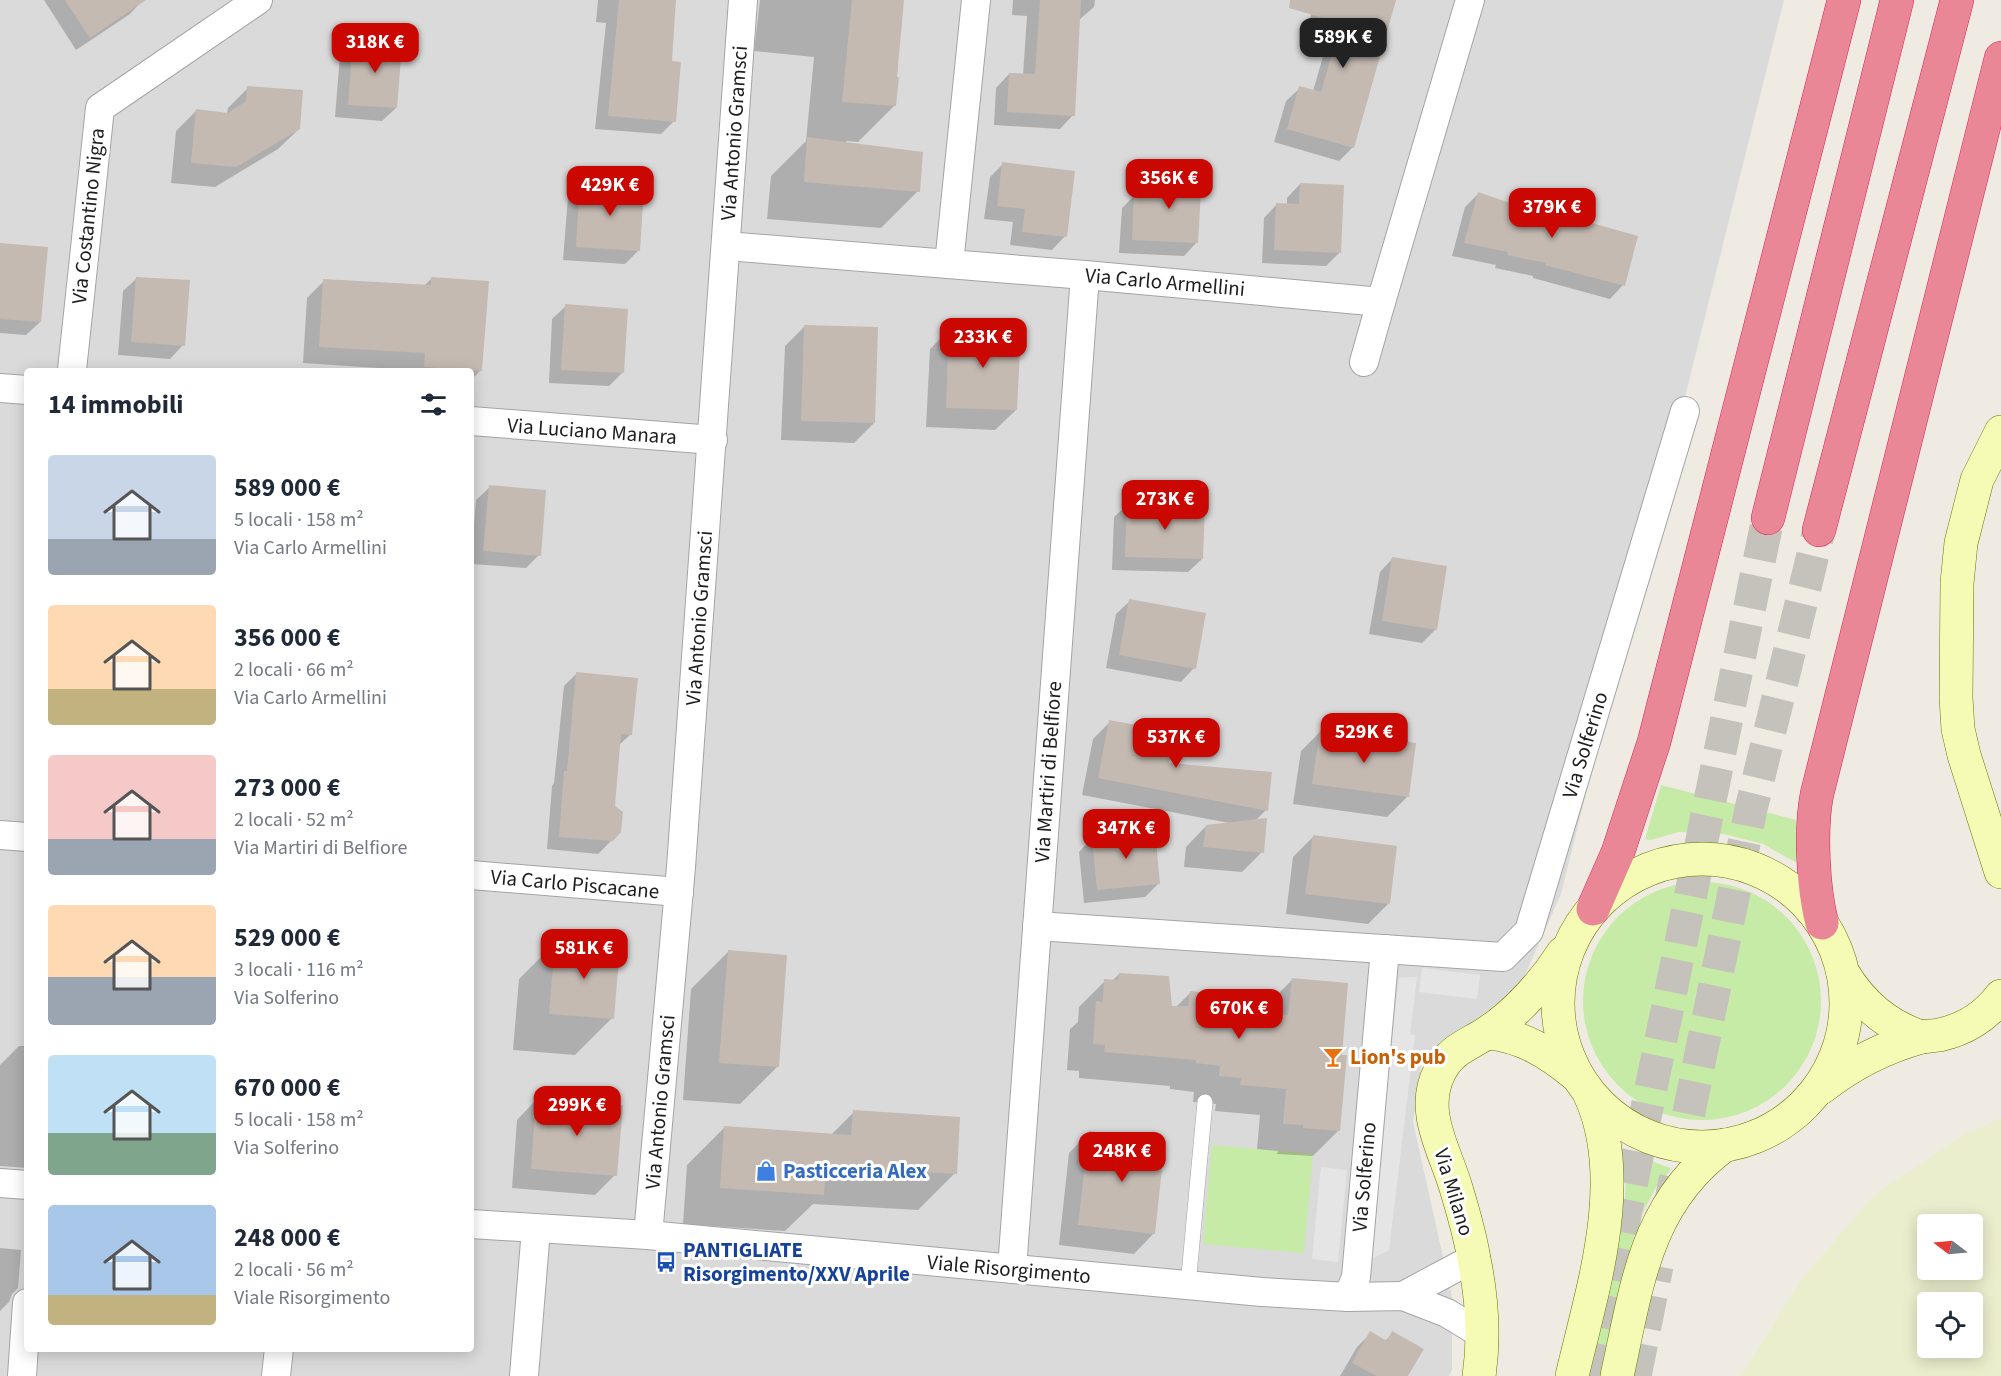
<!DOCTYPE html>
<html lang="it">
<head>
<meta charset="utf-8">
<style>
  :root { --surface:#fff; --page:#f6f6f7; --text:#1f2937; --muted:#747a83; --accent:#ca0700 }
  body { margin:0; font-family:"Source Sans 3",sans-serif; background:var(--page); color:var(--text); height:100vh; display:flex; flex-direction:column; font-size:22px; white-space:nowrap }
  * { box-sizing:border-box; margin:0 }
  p { font-size:20px; color:var(--muted) }
  .icon { flex:none; width:33px; height:33px; fill:none; stroke:currentColor; stroke-width:2; stroke-linecap:round; stroke-linejoin:round }
  .map { position:relative; flex:1; overflow:hidden }
  .panel { position:absolute; left:24px; top:368px; width:450px; height:984px; display:flex; flex-direction:column; background:var(--surface); border-radius:6px; box-shadow:0 3px 15px #0003 }
  .panel>* { flex:none }
  .needle { width:39px; rotate:286deg }
  .buttons { position:absolute; left:1917px; top:1214px; display:grid; gap:12px }
  .buttons a { display:grid; place-items:center; width:66px; height:66px; border-radius:6px; background:var(--surface); box-shadow:0 3px 15px #0003; font-size:30px }
  .price { position:absolute; translate:-50% -51px; padding:0 14px; border-radius:12px; background:var(--accent); color:#fff; font-size:20px; line-height:39px; filter:drop-shadow(0 2px 3px #0008) }
  .price::after { content:''; position:absolute; left:50%; top:36px; width:18px; height:14px; margin-left:-9px; background:inherit; clip-path:polygon(0 0,100% 0,50% 100%) }
  .price.active { background:#222; color:#fff }
  ul { padding:0; list-style:none }
  li { display:flex; align-items:center; gap:18px; height:150px; padding:0 24px }
  li span { display:grid; place-items:center; flex:none; width:168px; height:120px; border-radius:6px; color:#555 }
  li>.icon { margin-inline-start:auto }
  span .icon { width:72px; height:72px; fill:#fffc; stroke-width:1 }
  li b { font-size:26px }
  h2 { display:flex; justify-content:space-between; align-items:center; height:72px; padding:0 24px; font-size:26px }
  .map>svg:first-child { display:block }
  .residential { fill:#dbdada; fill-rule:evenodd }
  .farmland { fill:#ebeecd; fill-rule:evenodd }
  .grass { fill:#c6eba6 }
  .parking { fill:#e5e5e5 }
  .shadow { fill:#0003 }
  .building { fill:#c4bab2 }
  .lines { fill:none; stroke-linecap:round; stroke-linejoin:round }
  .highway-tunnel { stroke:#c5c2bb; stroke-width:33; stroke-dasharray:33 16; stroke-linecap:butt }
  .lane-casing { stroke:#a4a4a4; stroke-width:16 }
  .street-casing { stroke:#a4a4a4; stroke-width:30 }
  .secondary-casing { stroke:#677701; stroke-width:34 }
  .highway-casing { stroke:#de1e5a; stroke-width:34 }
  .lane { stroke:#fff; stroke-width:15 }
  .street { stroke:#fff; stroke-width:28 }
  .secondary { stroke:#f5fbb4; stroke-width:33 }
  .highway { stroke:#e98796; stroke-width:33 }
  .labels { text-anchor:middle; stroke-width:6; stroke-linejoin:round; paint-order:stroke }
  .street-label { font-size:21px; fill:#1d1d1d; stroke:#fff }
  .food-label { font-size:21px; font-weight:bold; fill:#c56008; stroke:#fff; text-anchor:start }
  .shop-label { font-size:21px; font-weight:bold; fill:#366cbe; stroke:#fff; text-anchor:start }
  .transit-label { font-size:21px; font-weight:bold; fill:#164399; stroke:#fff; text-anchor:start }
</style>
</head>
<body>
<div class="map">
<svg width="2001" height="1376" viewBox="0 0 2001 1376">
  <rect width="100%" height="100%" fill="#efebe2"/>
  <path class="residential" d="M 0,0 L 1784,0 L 1561,894 L 1520,986 L 1422,1060 L 1413,1122 L 1452,1297 L 1452,1370 L 1449,1376 L 0,1376 ZM 27,370 L 471,370 L 471,1348 L 27,1348 Z"/>
  <path class="farmland" d="M 2001,1118 L 2001,1376 L 1741,1376 L 1801,1280 L 1873,1196 L 1963,1135 ZM 1928,1224 L 1972,1224 L 1972,1269 L 1928,1269 ZM 1928,1302 L 1972,1302 L 1972,1347 L 1928,1347 Z"/>
  <g class="grass">
    <path d="M 1661,785 L 1796,820 L 1797,861 L 1795,862 L 1763,844 L 1724,834 L 1679,832 L 1650,840 L 1645,839 Z"/>
    <circle cx="1702" cy="1001" r="119"/>
    <path d="M 1212,1145 L 1313,1154 L 1304,1253 L 1203,1244 Z"/>
    <path d="M 1630,1153 L 1670,1168 L 1670,1171 L 1656,1187 L 1640,1218 L 1630,1250 L 1600,1376 L 1587,1376 L 1625,1200 L 1626,1179 L 1623,1161 L 1624,1155 Z"/>
  </g>
  <g class="parking">
    <path d="M 1422,968 L 1480,975 L 1477,999 L 1419,992 Z"/>
    <path d="M 1417,977 L 1410,1034 L 1415,1035 L 1389,1250 L 1366,1262 L 1399,978 Z"/>
    <path d="M 1321,1167 L 1347,1170 L 1338,1262 L 1312,1259 Z"/>
  </g>
  <g class="shadow">
    <path d="M 44,0 L 143,0 L 130,14 L 76,50 Z"/>
    <path d="M 598,0 L 675,0 L 670,63 L 674,121 L 661,134 L 595,129 L 606,23 L 596,22 Z"/>
    <path d="M 760,0 L 902,0 L 895,105 L 858,142 L 846,141 L 846,144 L 918,191 L 881,228 L 767,219 L 771,176 L 806,141 L 814,57 L 754,51 Z"/>
    <path d="M 1013,0 L 1095,0 L 1094,7 L 1079,20 L 1073,115 L 1060,129 L 994,125 L 996,88 L 1009,74 L 1023,75 L 1027,16 L 1012,15 Z"/>
    <path d="M 1315,0 L 1395,0 L 1353,147 L 1339,161 L 1274,142 L 1286,101 L 1300,88 L 1313,91 L 1329,36 L 1307,30 Z"/>
    <path d="M 354,42 L 396,108 L 382,121 L 335,117 L 340,55 Z"/>
    <path d="M 248,88 L 299,129 L 278,149 L 215,187 L 171,183 L 176,131 L 196,111 L 227,114 L 228,108 Z"/>
    <path d="M 1003,164 L 1065,236 L 1052,250 L 1010,245 L 1013,222 L 984,219 L 990,177 Z"/>
    <path d="M 1158,174 L 1197,242 L 1184,256 L 1119,253 L 1122,208 L 1135,195 L 1144,195 L 1144,188 Z"/>
    <path d="M 581,184 L 638,251 L 625,264 L 563,260 L 568,197 Z"/>
    <path d="M 1300,184 L 1340,252 L 1326,266 L 1262,263 L 1264,218 L 1277,204 L 1287,205 L 1287,198 Z"/>
    <path d="M 1478,194 L 1623,285 L 1610,299 L 1533,278 L 1533,276 L 1495,268 L 1496,265 L 1452,256 L 1465,207 Z"/>
    <path d="M 0,244 L 40,322 L 26,335 L 0,333 Z"/>
    <path d="M 137,278 L 183,345 L 170,359 L 118,355 L 123,291 Z"/>
    <path d="M 432,278 L 480,371 L 471,380 L 471,370 L 409,370 L 303,363 L 307,298 L 324,281 L 424,286 Z"/>
    <path d="M 566,306 L 622,373 L 609,386 L 549,383 L 552,319 Z"/>
    <path d="M 805,326 L 874,423 L 854,443 L 781,440 L 785,346 Z"/>
    <path d="M 950,329 L 1016,410 L 995,430 L 926,427 L 930,349 Z"/>
    <path d="M 490,487 L 539,555 L 526,568 L 471,564 L 476,500 Z"/>
    <path d="M 1128,504 L 1202,559 L 1188,572 L 1112,570 L 1114,517 Z"/>
    <path d="M 1393,558 L 1435,630 L 1422,643 L 1369,634 L 1380,572 Z"/>
    <path d="M 1130,601 L 1194,668 L 1181,682 L 1106,668 L 1116,614 Z"/>
    <path d="M 577,673 L 631,734 L 618,746 L 614,806 L 620,832 L 598,854 L 547,849 L 552,786 L 554,783 L 564,686 Z"/>
    <path d="M 1110,722 L 1168,764 L 1266,810 L 1255,821 L 1262,852 L 1242,872 L 1184,867 L 1186,847 L 1206,826 L 1229,823 L 1082,795 L 1093,739 Z"/>
    <path d="M 1321,731 L 1407,797 L 1387,817 L 1293,804 L 1301,751 Z"/>
    <path d="M 1313,837 L 1388,904 L 1368,924 L 1286,914 L 1293,857 Z"/>
    <path d="M 1092,838 L 1159,883 L 1145,897 L 1084,903 L 1079,852 Z"/>
    <path d="M 556,942 L 612,1018 L 575,1055 L 513,1050 L 519,979 Z"/>
    <path d="M 728,952 L 777,1067 L 740,1104 L 683,1100 L 691,989 Z"/>
    <path d="M 1119,974 L 1171,1008 L 1175,1008 L 1190,993 L 1217,1011 L 1265,1015 L 1266,1006 L 1292,980 L 1340,1056 L 1339,1130 L 1313,1156 L 1277,1154 L 1278,1151 L 1257,1149 L 1260,1115 L 1215,1111 L 1216,1104 L 1193,1102 L 1194,1092 L 1170,1089 L 1170,1086 L 1079,1078 L 1079,1071 L 1067,1070 L 1070,1029 L 1078,1022 L 1079,1007 L 1105,981 L 1112,981 Z"/>
    <path d="M 19,1046 L 27,1046 L 27,1168 L 0,1166 L 0,1065 Z"/>
    <path d="M 537,1099 L 615,1175 L 595,1195 L 512,1188 L 517,1120 Z"/>
    <path d="M 854,1112 L 955,1173 L 918,1210 L 813,1204 L 785,1231 L 683,1224 L 687,1165 L 724,1128 L 831,1135 Z"/>
    <path d="M 1089,1133 L 1154,1233 L 1134,1254 L 1059,1245 L 1069,1153 Z"/>
    <path d="M 0,1248 L 21,1250 L 18,1288 L 12,1294 L 9,1302 L 0,1311 Z"/>
    <path d="M 1371,1333 L 1385,1341 L 1393,1333 L 1407,1376 L 1340,1376 L 1357,1347 Z"/>
  </g>
  <g class="building">
    <path d="M 65,0 L 146,0 L 90,38 Z"/>
    <path d="M 619,0 L 676,0 L 672,61 L 681,62 L 676,122 L 608,116 Z"/>
    <path d="M 852,0 L 904,0 L 897,77 L 899,77 L 896,106 L 842,102 Z"/>
    <path d="M 1040,0 L 1081,0 L 1075,116 L 1007,112 L 1009,73 L 1035,74 Z"/>
    <path d="M 1290,0 L 1396,0 L 1354,148 L 1287,129 L 1299,86 L 1321,92 L 1341,23 L 1289,8 Z"/>
    <path d="M 353,40 L 402,45 L 397,108 L 348,105 Z"/>
    <path d="M 247,86 L 303,90 L 300,129 L 236,167 L 191,163 L 196,109 L 228,113 L 246,101 Z"/>
    <path d="M 807,137 L 923,152 L 920,192 L 804,182 Z"/>
    <path d="M 1002,162 L 1075,171 L 1067,237 L 1022,232 L 1025,209 L 997,206 Z"/>
    <path d="M 1157,173 L 1202,175 L 1198,243 L 1132,240 L 1134,193 L 1156,194 Z"/>
    <path d="M 580,182 L 644,187 L 640,251 L 576,247 Z"/>
    <path d="M 1300,183 L 1344,185 L 1341,253 L 1274,250 L 1276,203 L 1299,204 Z"/>
    <path d="M 1478,192 L 1519,206 L 1520,203 L 1638,236 L 1625,286 L 1545,265 L 1546,263 L 1507,255 L 1508,252 L 1464,243 Z"/>
    <path d="M 0,243 L 48,247 L 41,322 L 0,319 Z"/>
    <path d="M 136,277 L 190,280 L 185,346 L 131,342 Z"/>
    <path d="M 431,277 L 489,281 L 482,371 L 424,367 L 425,353 L 319,347 L 323,279 L 431,285 Z"/>
    <path d="M 565,304 L 628,309 L 624,373 L 561,370 Z"/>
    <path d="M 804,325 L 878,327 L 875,423 L 801,421 Z"/>
    <path d="M 949,328 L 1021,331 L 1017,410 L 946,408 Z"/>
    <path d="M 489,485 L 546,490 L 541,556 L 483,551 Z"/>
    <path d="M 1127,502 L 1205,505 L 1203,559 L 1125,557 Z"/>
    <path d="M 1392,557 L 1447,566 L 1437,630 L 1382,621 Z"/>
    <path d="M 1129,599 L 1206,613 L 1196,669 L 1119,655 Z"/>
    <path d="M 576,672 L 638,678 L 632,735 L 621,734 L 615,806 L 623,812 L 621,832 L 613,841 L 559,837 L 564,771 L 567,771 Z"/>
    <path d="M 1109,720 L 1175,732 L 1169,763 L 1272,772 L 1268,811 L 1098,778 Z"/>
    <path d="M 1320,730 L 1416,743 L 1409,797 L 1312,784 Z"/>
    <path d="M 1267,818 L 1264,853 L 1203,847 L 1206,825 Z"/>
    <path d="M 1155,830 L 1160,884 L 1097,890 L 1092,837 Z"/>
    <path d="M 1313,835 L 1397,846 L 1390,904 L 1305,894 Z"/>
    <path d="M 555,941 L 620,946 L 614,1019 L 549,1014 Z"/>
    <path d="M 728,950 L 787,955 L 779,1067 L 719,1063 Z"/>
    <path d="M 1119,973 L 1169,976 L 1172,1006 L 1188,1006 L 1190,991 L 1220,994 L 1219,1009 L 1288,1015 L 1292,978 L 1348,983 L 1342,1055 L 1347,1055 L 1340,1131 L 1303,1128 L 1303,1125 L 1283,1124 L 1286,1089 L 1240,1085 L 1241,1078 L 1219,1076 L 1220,1066 L 1196,1063 L 1196,1060 L 1104,1052 L 1105,1045 L 1093,1044 L 1096,1001 L 1103,1002 L 1104,979 L 1118,980 Z"/>
    <path d="M 536,1098 L 623,1105 L 617,1176 L 531,1169 Z"/>
    <path d="M 853,1110 L 960,1117 L 957,1174 L 826,1166 L 824,1195 L 720,1188 L 724,1126 L 851,1135 Z"/>
    <path d="M 1089,1131 L 1165,1140 L 1155,1234 L 1078,1225 Z"/>
    <path d="M 1370,1331 L 1387,1341 L 1392,1331 L 1424,1349 L 1408,1376 L 1377,1376 L 1352,1363 Z"/>
  </g>
  <g class="lines">
    <g class="highway-tunnel">
      <path d="M 1669,1210 L 1751,809 L 1819,530"/>
      <path d="M 1592,1376 L 1768,518"/>
      <path d="M 1635,1376 L 1657,1266"/>
    </g>
    <g class="lane-casing">
      <path id="lane" d="M 1188,1286 L 1205,1102"/>
    </g>
    <g class="street-casing">
      <g id="street">
        <path d="M 726,246 L 1085,275 L 1381,302 L 1470,0"/>
        <path d="M 949,264 L 976,0"/>
        <path d="M 1364,362 L 1381,302"/>
        <path d="M 72,370 L 100,108 L 258,0"/>
        <path d="M 0,388 L 27,390"/>
        <path d="M 471,421 L 713,440"/>
        <path d="M 0,835 L 27,837"/>
        <path d="M 471,875 L 679,892"/>
        <path d="M 1037,926 L 1503,957 L 1529,931 L 1685,411"/>
        <path d="M 0,1183 L 27,1185"/>
        <path d="M 471,1224 L 648,1235 L 1262,1292 L 1348,1297 L 1403,1296 L 1447,1313 L 1483,1335"/>
        <path d="M 648,1235 L 681,867 L 743,0"/>
        <path d="M 1012,1269 L 1085,275"/>
        <path d="M 1403,1296 L 1474,1258"/>
        <path d="M 1348,1297 L 1356,1277 L 1385,949"/>
        <path d="M 22,1376 L 27,1303"/>
        <path d="M 276,1376 L 279,1348"/>
        <path d="M 524,1376 L 536,1229"/>
      </g>
    </g>
    <g class="secondary-casing">
      <g id="secondary">
        <path d="M 2001,432 L 1977,480 L 1961,543 L 1957,583 L 1956,698 L 1958,729 L 1964,755 L 2001,872"/>
        <circle cx="1702" cy="1003" r="144"/>
        <path d="M 1843,973 C 1862,1004 1886,1025 1921,1037"/>
        <path d="M 1488,1033 C 1523,1036 1549,1053 1576,1075"/>
        <path d="M 1821,1088 C 1850,1065 1885,1047 1921,1037 C 1927,1036 1933,1036 1939,1035 C 1964,1030 1986,1016 2001,996"/>
        <path d="M 1479,1376 C 1485,1336 1482,1298 1474,1259 C 1470,1235 1463,1211 1456,1188 C 1445,1150 1419,1111 1440,1071 C 1452,1048 1469,1045 1488,1032 C 1517,1013 1545,981 1563,953"/>
        <path d="M 1572,1376 C 1592,1290 1629,1180 1590,1095"/>
        <path d="M 1617,1376 C 1637,1286 1645,1203 1725,1145"/>
      </g>
    </g>
    <g class="highway-casing">
      <g id="highway">
        <path d="M 1768,518 L 1897,0"/>
        <path d="M 1819,530 L 1957,0"/>
        <path d="M 1593,909 L 1618,852 L 1654,742 L 1844,0"/>
        <path d="M 1822,923 C 1813,889 1810,829 1817,794 L 2001,58"/>
      </g>
    </g>
    <use href="#lane" class="lane"/>
    <use href="#street" class="street"/>
    <use href="#secondary" class="secondary"/>
    <use href="#highway" class="highway"/>
  </g>
  <defs>
    <g id="bar-bare" transform="scale(1.62)"><path d="M-6-5H6L.8 .8V4.5H3.5V6h-7V4.5H-.8V.8Z" fill="#e8710a" stroke="#fff" stroke-width="2.5" paint-order="stroke"/></g>
    <g id="shop-bare" transform="scale(1.62)"><path d="M-5-2.5h2.3a2.7 3.5 0 0 1 5.4 0H5L5.5 6h-11ZM-1.5-2.5h3a1.5 2.3 0 0 0-3 0Z" fill="#3f7fe0" stroke="#fff" stroke-width="2.5" paint-order="stroke"/></g>
    <g id="bus-bare" transform="scale(1.62)"><path d="M-5-6H5V4H4V6H2V4H-2V6H-4V4H-5ZM-3.5-4V0h7V-4ZM-3.5 1.2v1.5H-2V1.2ZM2 1.2v1.5H3.5V1.2Z" fill="#1a4fb4" stroke="#fff" stroke-width="2.5" paint-order="stroke"/></g>
  </defs>
  <g fill-rule="evenodd">
    <use href="#bar-bare" x="1333" y="1057"/>
    <use href="#shop-bare" x="766" y="1171"/>
    <use href="#bus-bare" x="666" y="1262"/>
  </g>
  <g class="labels">
    <g class="street-label">
      <text transform="translate(734 133) rotate(-86)" y="7">Via Antonio Gramsci</text>
      <text transform="translate(88 216) rotate(-84)" y="7">Via Costantino Nigra</text>
      <text transform="translate(1165 282) rotate(5)" y="7">Via Carlo Armellini</text>
      <text transform="translate(592 431) rotate(4)" y="7">Via Luciano Manara</text>
      <text transform="translate(699 618) rotate(-86)" y="7">Via Antonio Gramsci</text>
      <text transform="translate(1585 745) rotate(-73)" y="7">Via Solferino</text>
      <text transform="translate(1048 772) rotate(-86)" y="7">Via Martiri di Belfiore</text>
      <text transform="translate(575 884) rotate(5)" y="7">Via Carlo Piscacane</text>
      <text transform="translate(660 1102) rotate(-85)" y="7">Via Antonio Gramsci</text>
      <text transform="translate(1364 1177) rotate(-85)" y="7">Via Solferino</text>
      <text transform="translate(1454 1192) rotate(73)" y="7">Via Milano</text>
      <text transform="translate(1009 1269) rotate(5)" y="7">Viale Risorgimento</text>
    </g>
    <g class="food-label">
      <text x="1350" y="1064">Lion's pub</text>
    </g>
    <g class="shop-label">
      <text x="783" y="1178">Pasticceria Alex</text>
    </g>
    <g class="transit-label">
      <text x="683" y="1257">PANTIGLIATE<tspan x="683" dy="24">Risorgimento/XXV Aprile</tspan></text>
    </g>
  </g>
</svg>
<div class="buttons">
<a><svg class="needle" viewBox="-14 -14 28 28"><path d="M0-13l5 13h-10z" fill="#e53935"/><path d="M0 13l5-13h-10z" fill="#747a83"/></svg></a>
<a><svg class="icon" aria-label="locate" viewBox="0 0 24 24"><circle cx="12" cy="12" r="6"/><path d="M12 2v4M12 18v4M2 12h4M18 12h4"/></svg></a>
</div>
<b class="price active" style="left:1343px;top:69px">589K €</b>
<b class="price" style="left:375px;top:74px">318K €</b>
<b class="price" style="left:1169px;top:210px">356K €</b>
<b class="price" style="left:610px;top:217px">429K €</b>
<b class="price" style="left:1552px;top:239px">379K €</b>
<b class="price" style="left:983px;top:369px">233K €</b>
<b class="price" style="left:1165px;top:531px">273K €</b>
<b class="price" style="left:1364px;top:764px">529K €</b>
<b class="price" style="left:1176px;top:769px">537K €</b>
<b class="price" style="left:1126px;top:860px">347K €</b>
<b class="price" style="left:584px;top:980px">581K €</b>
<b class="price" style="left:1239px;top:1040px">670K €</b>
<b class="price" style="left:577px;top:1137px">299K €</b>
<b class="price" style="left:1122px;top:1183px">248K €</b>
<section class="panel">
<h2>14 immobili<svg class="icon" aria-label="filters" viewBox="0 0 24 24"><path d="M4 7h16M4 17h16"/><circle cx="9" cy="7" r="2"/><circle cx="15" cy="17" r="2"/></svg></h2>
<ul>
<li><span style="background:linear-gradient(#c9d6e8 70%,#9aa5b1 0)"><svg class="icon" aria-label="home" viewBox="0 0 24 24"><path d="M3 11l9-7 9 7M6 9v11h12V9"/></svg></span><div><b>589 000 €</b><p>5 locali · 158 m²</p><p>Via Carlo Armellini</p></div></li>
<li><span style="background:linear-gradient(#ffd9b3 70%,#c2b280 0)"><svg class="icon" aria-label="home" viewBox="0 0 24 24"><path d="M3 11l9-7 9 7M6 9v11h12V9"/></svg></span><div><b>356 000 €</b><p>2 locali · 66 m²</p><p>Via Carlo Armellini</p></div></li>
<li><span style="background:linear-gradient(#f6c9c9 70%,#9aa5b1 0)"><svg class="icon" aria-label="home" viewBox="0 0 24 24"><path d="M3 11l9-7 9 7M6 9v11h12V9"/></svg></span><div><b>273 000 €</b><p>2 locali · 52 m²</p><p>Via Martiri di Belfiore</p></div></li>
<li><span style="background:linear-gradient(#ffd9b3 60%,#9aa5b1 0)"><svg class="icon" aria-label="home" viewBox="0 0 24 24"><path d="M3 11l9-7 9 7M6 9v11h12V9"/></svg></span><div><b>529 000 €</b><p>3 locali · 116 m²</p><p>Via Solferino</p></div></li>
<li><span style="background:linear-gradient(#bfe0f5 65%,#7fa58c 0)"><svg class="icon" aria-label="home" viewBox="0 0 24 24"><path d="M3 11l9-7 9 7M6 9v11h12V9"/></svg></span><div><b>670 000 €</b><p>5 locali · 158 m²</p><p>Via Solferino</p></div></li>
<li><span style="background:linear-gradient(#a9c7e8 75%,#c2b280 0)"><svg class="icon" aria-label="home" viewBox="0 0 24 24"><path d="M3 11l9-7 9 7M6 9v11h12V9"/></svg></span><div><b>248 000 €</b><p>2 locali · 56 m²</p><p>Viale Risorgimento</p></div></li>
</ul>
</section>
</div>
</body>
</html>
